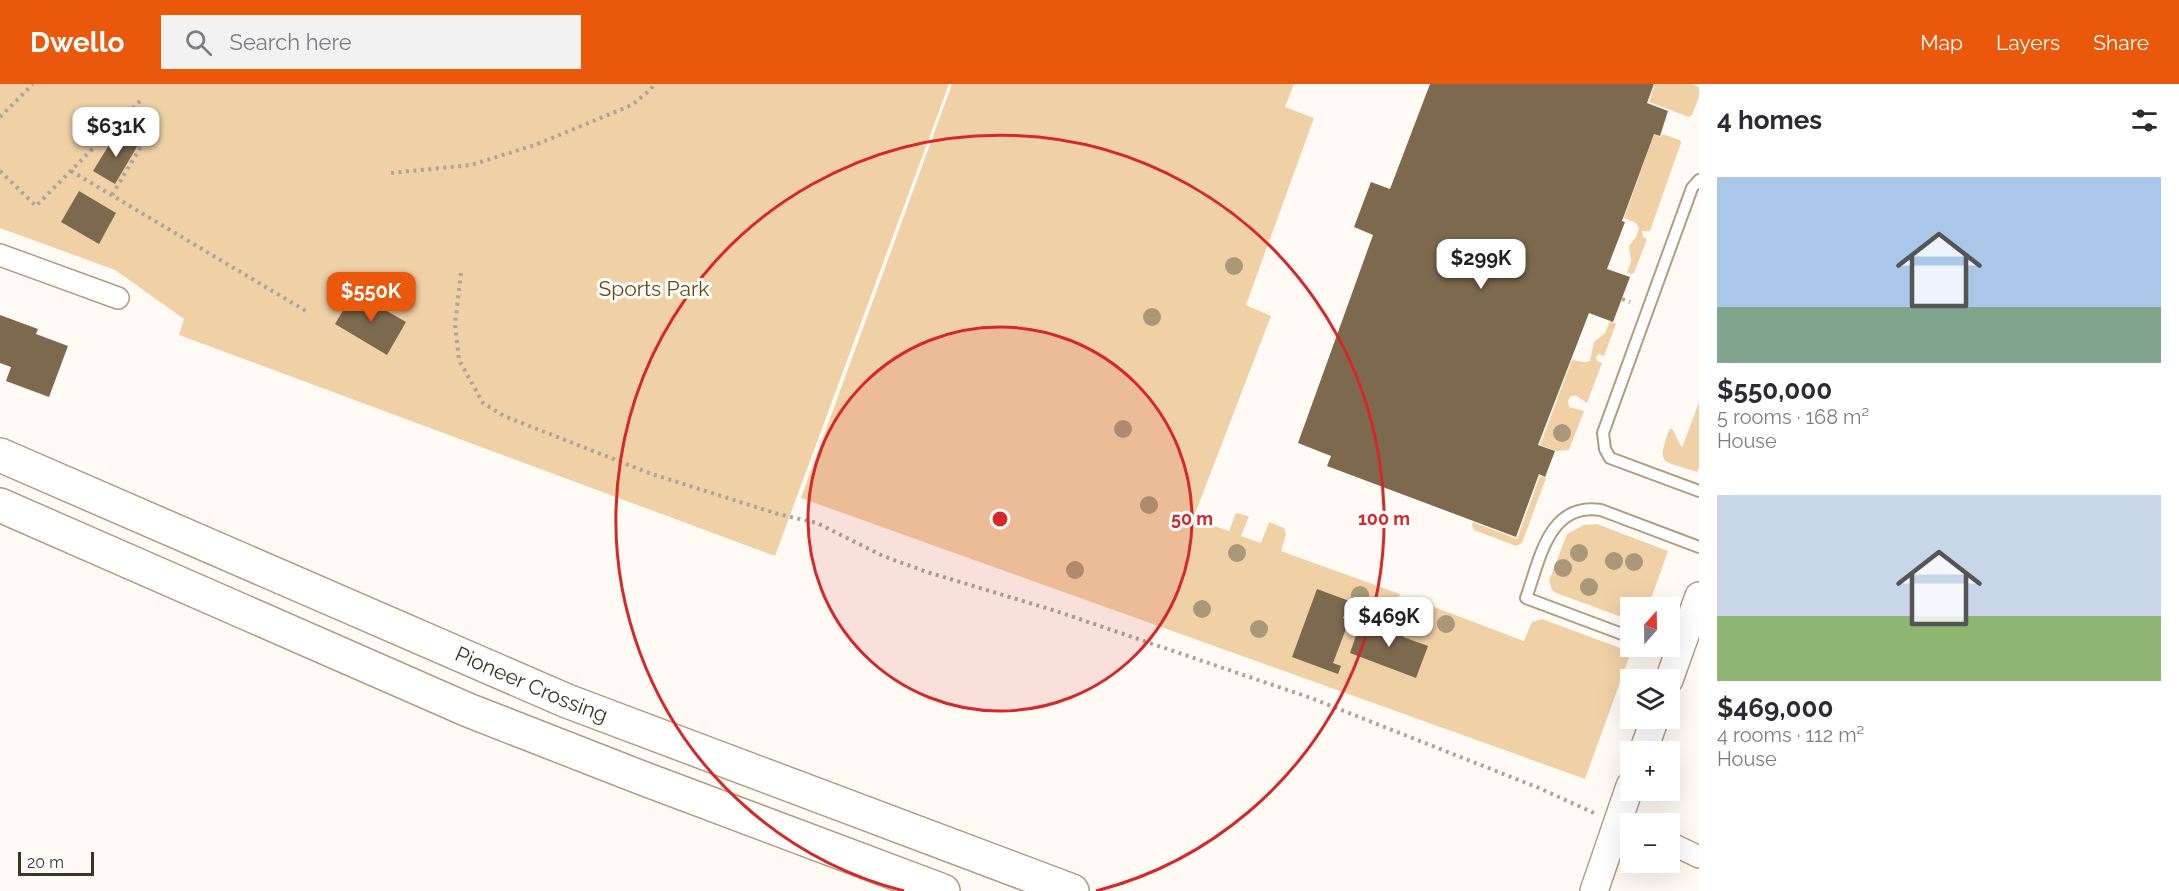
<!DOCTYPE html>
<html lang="en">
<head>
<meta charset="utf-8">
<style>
  :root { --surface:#fff; --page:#f2f2f3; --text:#2b2b33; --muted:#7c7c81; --accent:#ea580c }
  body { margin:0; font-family:Raleway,sans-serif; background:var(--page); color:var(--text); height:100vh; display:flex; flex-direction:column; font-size:22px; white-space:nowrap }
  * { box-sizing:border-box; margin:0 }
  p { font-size:20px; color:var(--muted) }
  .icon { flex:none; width:33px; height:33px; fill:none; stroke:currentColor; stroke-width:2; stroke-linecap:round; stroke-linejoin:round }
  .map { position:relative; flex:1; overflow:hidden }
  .side { display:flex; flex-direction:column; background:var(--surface); width:480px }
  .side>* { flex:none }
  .needle { width:39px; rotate:20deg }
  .tools { position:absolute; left:1620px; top:513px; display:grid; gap:12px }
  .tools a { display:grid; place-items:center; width:60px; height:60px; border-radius:0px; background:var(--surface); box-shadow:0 6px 24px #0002; font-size:30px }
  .scale { position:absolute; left:18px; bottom:15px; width:76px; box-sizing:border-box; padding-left:6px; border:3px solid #3d3428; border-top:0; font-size:16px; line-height:21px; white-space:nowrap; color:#3d3428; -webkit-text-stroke:4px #fff; paint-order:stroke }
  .price { position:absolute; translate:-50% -51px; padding:0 14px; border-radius:12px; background:#fff; color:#222; font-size:20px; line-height:39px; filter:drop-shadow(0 2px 3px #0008) }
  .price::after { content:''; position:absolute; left:50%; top:36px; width:18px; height:14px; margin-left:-9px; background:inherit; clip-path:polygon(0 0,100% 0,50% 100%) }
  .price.selected { background:var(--accent); color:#fff }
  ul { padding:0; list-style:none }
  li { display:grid; align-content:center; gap:12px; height:318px; padding:0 18px }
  li span { display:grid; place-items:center; height:186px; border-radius:0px; color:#555 }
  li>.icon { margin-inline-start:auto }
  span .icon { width:108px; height:108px; fill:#fffc; stroke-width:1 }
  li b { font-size:26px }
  h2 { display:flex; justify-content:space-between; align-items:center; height:72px; padding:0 18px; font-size:26px }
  header { display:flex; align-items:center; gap:36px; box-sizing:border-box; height:84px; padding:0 30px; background:var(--accent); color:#fff }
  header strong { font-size:28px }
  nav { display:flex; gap:33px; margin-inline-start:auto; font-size:21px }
  .search { width:420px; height:54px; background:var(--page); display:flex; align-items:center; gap:15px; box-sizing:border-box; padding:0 21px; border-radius:0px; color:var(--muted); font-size:22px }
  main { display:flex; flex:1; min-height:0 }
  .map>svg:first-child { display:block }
  .green { fill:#f0d1a6 }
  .building { fill:#7d694d }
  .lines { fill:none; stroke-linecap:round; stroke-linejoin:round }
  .service-casing { stroke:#b29d7f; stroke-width:14 }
  .minor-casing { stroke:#b29d7f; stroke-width:24 }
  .tertiary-casing { stroke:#b29d7f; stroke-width:30 }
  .trunk-casing { stroke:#b29d7f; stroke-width:36 }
  .path { stroke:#aca59d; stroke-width:4; stroke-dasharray:3 4.5; stroke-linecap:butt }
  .service { stroke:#fff; stroke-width:10 }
  .minor { stroke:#fff; stroke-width:21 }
  .tertiary { stroke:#fff; stroke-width:27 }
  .trunk { stroke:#fff; stroke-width:33 }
  .tree { fill:#ab9879 }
  .ring { fill:none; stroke:#d62828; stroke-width:3 }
  .labels { text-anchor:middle; stroke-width:6; stroke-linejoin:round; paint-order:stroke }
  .park-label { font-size:21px; fill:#674815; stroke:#fff }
  .street-label { font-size:21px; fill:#3d3428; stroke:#fff }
  .centre { fill:#d62828; stroke:#fff; stroke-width:3 }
  .ring-label { font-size:18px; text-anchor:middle; font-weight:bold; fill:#d62828; stroke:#fff; stroke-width:6; stroke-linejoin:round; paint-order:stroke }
</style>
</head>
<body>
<header>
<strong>Dwello</strong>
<div class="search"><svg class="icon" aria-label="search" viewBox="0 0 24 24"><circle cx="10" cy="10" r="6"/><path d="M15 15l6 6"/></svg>Search here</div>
<nav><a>Map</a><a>Layers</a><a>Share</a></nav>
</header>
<main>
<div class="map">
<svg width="1699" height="807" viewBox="0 0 1699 807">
  <rect width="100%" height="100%" fill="#fffaf4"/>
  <g class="green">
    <path d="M 0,0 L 949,0 L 775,472 L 179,251 L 184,235 L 115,186 L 0,144 Z"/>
    <path d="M 952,0 L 1294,0 L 1285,23 L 1314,34 L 1246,221 L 1271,232 L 1193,435 L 1229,447 L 1236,429 L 1249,432 L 1241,452 L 1261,459 L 1269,438 L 1284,444 L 1286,450 L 1281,467 L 1400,510 L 1388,542 L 1406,550 L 1418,517 L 1524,557 L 1532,538 L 1542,535 L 1631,568 L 1585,695 L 801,414 Z"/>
    <path d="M 1655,0 L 1691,0 L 1699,3 L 1699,13 L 1692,31 L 1689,33 L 1649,18 Z"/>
    <path d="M 1654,50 L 1661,53 L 1662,50 L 1680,56 L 1681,59 L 1650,147 L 1642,147 L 1643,153 L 1647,155 L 1634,189 L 1631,190 L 1627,189 L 1631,177 L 1629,162 L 1636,153 L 1639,144 L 1636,139 L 1624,134 Z"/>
    <path d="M 1610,237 L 1616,240 L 1604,272 L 1599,270 L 1596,273 L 1597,277 L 1602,279 L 1587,319 L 1575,311 L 1570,313 L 1568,317 L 1569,323 L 1584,327 L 1569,366 L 1556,367 L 1540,361 L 1572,276 L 1585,278 L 1590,277 L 1594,258 L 1605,249 Z"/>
    <path d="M 1699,318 L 1699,384 L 1697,388 C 1663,376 1655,383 1670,344 L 1673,346 L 1682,364 Z"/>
    <path d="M 1540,392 L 1546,394 L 1522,459 L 1516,462 L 1474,446 L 1472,442 L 1473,438 L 1517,455 Z"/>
    <path d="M 1597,440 L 1668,467 L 1648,523 L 1630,524 L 1630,536 L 1556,509 L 1552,506 L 1549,497 L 1567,450 L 1584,441 Z"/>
  </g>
  <g class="building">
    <path d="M 1430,0 L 1654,0 L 1647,19 L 1668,27 L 1660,52 L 1654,50 L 1622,137 L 1625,138 L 1607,185 L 1630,193 L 1613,238 L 1589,229 L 1538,361 L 1555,367 L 1545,393 L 1539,390 L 1516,453 L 1327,382 L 1331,372 L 1298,359 L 1373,151 L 1354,143 L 1371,98 L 1390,105 Z"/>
    <path d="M 117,48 L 138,61 L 115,100 L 93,87 Z"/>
    <path d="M 79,107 L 116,129 L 99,160 L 61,138 Z"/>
    <path d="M 354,208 L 406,238 L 387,271 L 335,240 Z"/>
    <path d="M 0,231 L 38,245 L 36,250 L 68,262 L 49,313 L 6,297 L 11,283 L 0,279 Z"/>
    <path d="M 1317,505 L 1360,521 L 1357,530 L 1346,526 L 1343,534 L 1349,537 L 1333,579 L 1341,582 L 1338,590 L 1292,573 Z"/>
    <path d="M 1361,537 L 1389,548 L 1393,538 L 1406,542 L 1403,553 L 1428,562 L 1416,594 L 1350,569 Z"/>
  </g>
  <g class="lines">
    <g class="service-casing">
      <g id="service">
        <path d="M 1699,96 L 1692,104 L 1603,349 L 1605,365 L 1610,374 L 1699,407"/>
        <path d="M 1630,553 L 1526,514 C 1540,476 1548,418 1601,426 L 1699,463"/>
        <path d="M 1655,562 L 1677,571"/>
      </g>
    </g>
    <g class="minor-casing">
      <g id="minor">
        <path d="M 0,171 L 118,214"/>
        <path d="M 1670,759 L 1699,773"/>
      </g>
    </g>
    <g class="tertiary-casing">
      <g id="tertiary">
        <path d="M 1669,596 L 1699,512"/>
        <path d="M 1643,668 L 1655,634"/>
        <path d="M 1594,807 L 1630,702"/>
      </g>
    </g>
    <g class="trunk-casing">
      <g id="trunk">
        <path id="s1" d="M 0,371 L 567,617 L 1072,807"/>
        <path d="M 0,421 L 468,626 L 642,694 L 943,807"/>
      </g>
    </g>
    <g class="path">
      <path d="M 0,33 L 33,0"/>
      <path d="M 0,87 L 36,122 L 143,14"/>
      <path d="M 71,87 L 306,227"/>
      <path d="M 391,89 L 471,81 L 535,61 L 632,21 L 651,5 L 654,0"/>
      <path d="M 112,111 L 155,39"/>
      <path d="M 461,189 L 455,240 L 459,276 L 483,319 L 504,332 L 649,389 L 778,430 L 817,439 L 883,472 L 927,488 L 1056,527 L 1311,614 L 1539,704 L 1594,729"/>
      <path d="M 1622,215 L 1630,218"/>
    </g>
    <use href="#service" class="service"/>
    <use href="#minor" class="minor"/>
    <use href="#tertiary" class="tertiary"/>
    <use href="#trunk" class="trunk"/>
  </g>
  <g class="tree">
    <circle cx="1234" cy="182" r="9"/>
    <circle cx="1152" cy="233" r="9"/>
    <circle cx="1123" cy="345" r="9"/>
    <circle cx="1562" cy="349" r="9"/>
    <circle cx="1149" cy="421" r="9"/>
    <circle cx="1237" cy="469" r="9"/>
    <circle cx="1579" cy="469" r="9"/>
    <circle cx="1614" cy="477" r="9"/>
    <circle cx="1634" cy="478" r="9"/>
    <circle cx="1563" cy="484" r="9"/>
    <circle cx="1075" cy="486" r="9"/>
    <circle cx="1589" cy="503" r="9"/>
    <circle cx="1360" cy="511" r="9"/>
    <circle cx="1202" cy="525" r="9"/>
    <circle cx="1446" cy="540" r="9"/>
    <circle cx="1259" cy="545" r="9"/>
  </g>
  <circle cx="1000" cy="435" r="192" fill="#d62828" fill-opacity=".12"/>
  <g class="ring">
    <circle cx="1000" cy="435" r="192"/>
    <path d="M904 807A384 384 0 1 1 1096 807"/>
  </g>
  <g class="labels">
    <g class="park-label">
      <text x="654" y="212">Sports Park</text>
    </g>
    <g class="street-label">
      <text dy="7" stroke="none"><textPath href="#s1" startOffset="579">Pioneer Crossing</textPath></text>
    </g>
  </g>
  <circle cx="1000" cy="435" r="9" class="centre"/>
  <g class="ring-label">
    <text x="1192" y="441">50 m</text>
    <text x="1384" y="441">100 m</text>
  </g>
</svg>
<div class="tools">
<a><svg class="needle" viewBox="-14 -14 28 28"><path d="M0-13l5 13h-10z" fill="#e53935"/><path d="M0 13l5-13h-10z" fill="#7c7c81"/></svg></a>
<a><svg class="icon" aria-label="layers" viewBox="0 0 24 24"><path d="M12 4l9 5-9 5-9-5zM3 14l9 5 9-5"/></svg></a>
<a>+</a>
<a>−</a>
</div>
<div class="scale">20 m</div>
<b class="price" style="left:116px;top:74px">$631K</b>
<b class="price" style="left:1481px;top:206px">$299K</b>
<b class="price selected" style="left:371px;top:239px">$550K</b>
<b class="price" style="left:1389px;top:564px">$469K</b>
</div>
<section class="side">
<h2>4 homes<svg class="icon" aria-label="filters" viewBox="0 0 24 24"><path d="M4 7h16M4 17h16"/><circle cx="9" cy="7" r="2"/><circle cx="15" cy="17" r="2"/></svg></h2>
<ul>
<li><span style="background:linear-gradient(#a9c7e8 70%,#7fa58c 0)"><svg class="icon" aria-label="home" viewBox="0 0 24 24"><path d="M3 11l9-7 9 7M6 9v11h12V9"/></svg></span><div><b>$550,000</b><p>5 rooms · 168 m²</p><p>House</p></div></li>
<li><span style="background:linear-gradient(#c9d6e8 65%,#8fb573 0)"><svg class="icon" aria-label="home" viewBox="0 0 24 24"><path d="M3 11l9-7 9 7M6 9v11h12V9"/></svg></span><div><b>$469,000</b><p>4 rooms · 112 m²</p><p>House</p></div></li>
</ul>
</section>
</main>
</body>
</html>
